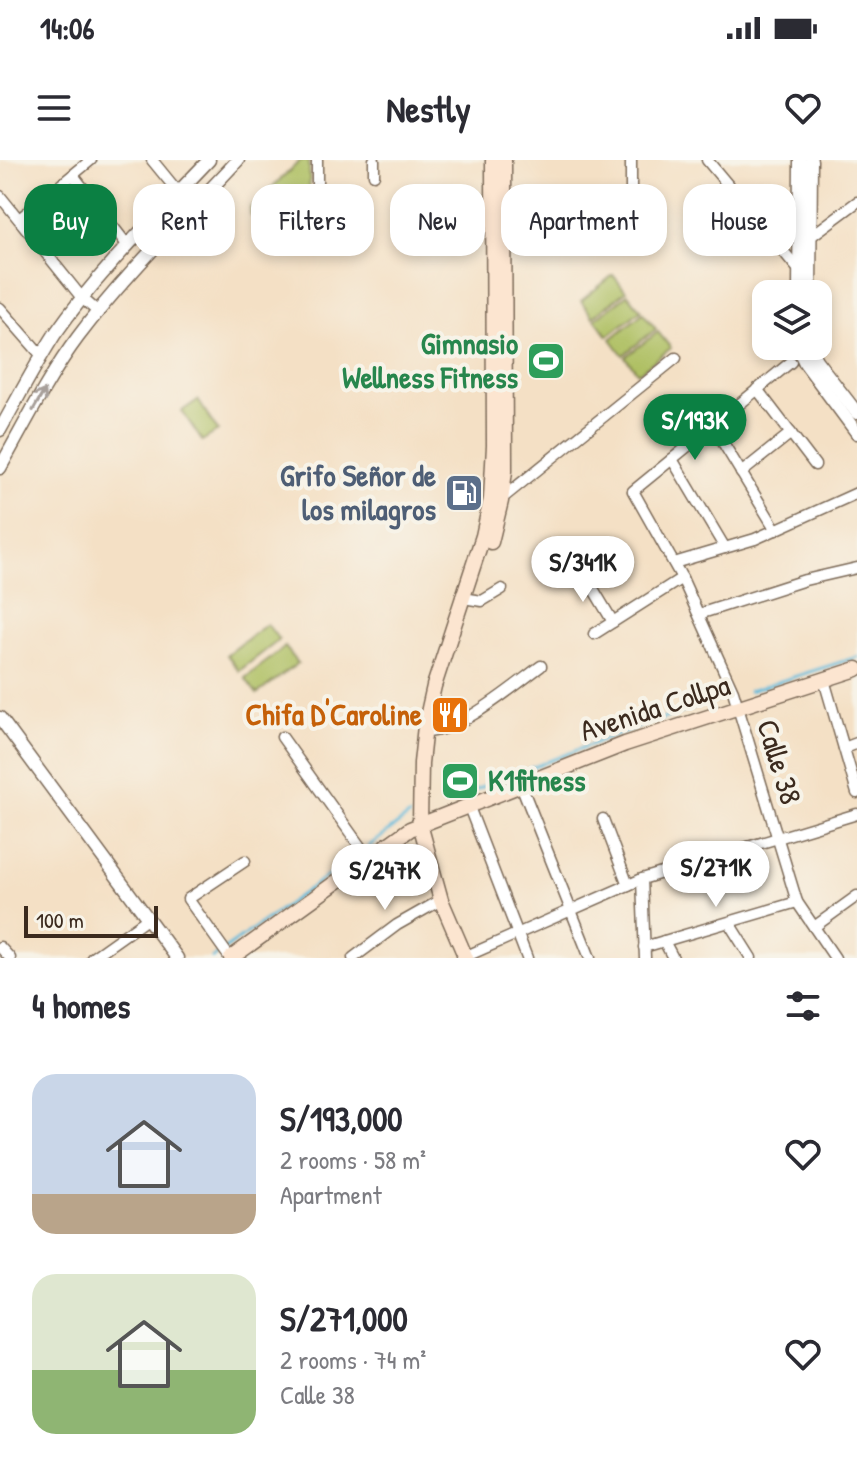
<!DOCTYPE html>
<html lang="en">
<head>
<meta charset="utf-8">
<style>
  :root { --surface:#fff; --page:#f2f2f3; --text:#2b2b33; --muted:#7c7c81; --accent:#0b8043 }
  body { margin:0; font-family:"Patrick Hand",sans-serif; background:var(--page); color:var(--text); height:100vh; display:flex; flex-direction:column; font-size:30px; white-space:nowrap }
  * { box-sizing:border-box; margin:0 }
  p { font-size:26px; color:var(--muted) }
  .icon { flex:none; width:44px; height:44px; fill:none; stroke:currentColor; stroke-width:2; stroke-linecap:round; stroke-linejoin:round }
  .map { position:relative; height:798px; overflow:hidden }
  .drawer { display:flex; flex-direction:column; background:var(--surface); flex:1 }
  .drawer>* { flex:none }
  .banner { position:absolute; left:24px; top:24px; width:810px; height:72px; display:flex; gap:16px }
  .controls { position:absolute; left:752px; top:120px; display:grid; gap:16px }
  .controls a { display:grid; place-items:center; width:80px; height:80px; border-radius:16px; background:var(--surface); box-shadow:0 4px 12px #0003; font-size:40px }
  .scale { position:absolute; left:24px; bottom:20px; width:134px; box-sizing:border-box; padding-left:8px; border:4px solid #3b2a1e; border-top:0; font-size:22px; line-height:28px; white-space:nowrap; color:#3b2a1e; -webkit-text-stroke:6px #f7f3e8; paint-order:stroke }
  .price { position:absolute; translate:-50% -68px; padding:0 18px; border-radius:28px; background:#fff; color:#222; font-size:26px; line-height:52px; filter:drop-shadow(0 2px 4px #0008) }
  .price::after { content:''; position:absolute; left:50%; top:48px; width:24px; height:18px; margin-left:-12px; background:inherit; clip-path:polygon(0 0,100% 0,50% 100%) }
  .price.current { background:var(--accent); color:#fff }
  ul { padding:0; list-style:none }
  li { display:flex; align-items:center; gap:24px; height:200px; padding:0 32px }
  li span { display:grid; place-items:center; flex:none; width:224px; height:160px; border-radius:24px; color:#555 }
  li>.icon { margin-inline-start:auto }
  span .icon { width:96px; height:96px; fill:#fffc; stroke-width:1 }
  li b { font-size:34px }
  h2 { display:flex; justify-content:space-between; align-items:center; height:96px; padding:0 32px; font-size:34px }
  .pill { padding:0 28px; border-radius:24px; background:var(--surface); box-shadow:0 4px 12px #0003; font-size:28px; line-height:72px }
  .pill.current { background:var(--accent); color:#fff }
  .status { display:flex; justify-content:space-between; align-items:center; height:56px; padding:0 40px; background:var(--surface); direction:ltr }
  .status svg { height:22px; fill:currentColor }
  header { display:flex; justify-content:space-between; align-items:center; height:104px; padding:0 32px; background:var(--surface); font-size:36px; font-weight:800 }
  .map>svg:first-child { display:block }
  .green { fill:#afc063; stroke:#757540; stroke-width:2 }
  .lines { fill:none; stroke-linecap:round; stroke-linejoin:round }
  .stream { stroke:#5cb9da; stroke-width:3 }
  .minor-casing { stroke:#7c6a58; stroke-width:13 }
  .tertiary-casing { stroke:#7c6a58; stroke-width:15 }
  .secondary-casing { stroke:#7c6a58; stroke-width:17 }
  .minor { stroke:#fff; stroke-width:10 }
  .tertiary { stroke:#fff; stroke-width:12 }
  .secondary { stroke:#fce5d0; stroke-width:14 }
  .oneway { stroke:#a79f9a }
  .labels { text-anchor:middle; stroke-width:8; stroke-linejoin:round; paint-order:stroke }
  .leisure-label { font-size:30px; font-weight:bold; fill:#27864d; stroke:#f7f3e8; text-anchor:end }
  .service-label { font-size:30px; font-weight:bold; fill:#4e5e75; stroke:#f7f3e8; text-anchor:end }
  .street-label { font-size:30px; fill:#3b2a1e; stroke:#f7f3e8 }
  .food-label { font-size:30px; font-weight:bold; fill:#c56008; stroke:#f7f3e8; text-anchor:end }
</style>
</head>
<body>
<div class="status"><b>14:06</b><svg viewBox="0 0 49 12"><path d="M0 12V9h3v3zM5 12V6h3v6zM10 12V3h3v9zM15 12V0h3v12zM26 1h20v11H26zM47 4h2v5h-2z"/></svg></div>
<header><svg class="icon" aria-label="menu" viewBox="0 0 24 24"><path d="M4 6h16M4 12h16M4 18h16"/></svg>Nestly<svg class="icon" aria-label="heart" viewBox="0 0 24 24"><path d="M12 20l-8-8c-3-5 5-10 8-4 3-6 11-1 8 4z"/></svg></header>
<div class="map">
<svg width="857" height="798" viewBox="0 0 857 798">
  <rect width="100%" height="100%" fill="#f7f3e8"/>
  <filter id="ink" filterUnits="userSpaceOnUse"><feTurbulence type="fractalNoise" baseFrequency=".0125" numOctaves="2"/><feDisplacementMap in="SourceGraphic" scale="16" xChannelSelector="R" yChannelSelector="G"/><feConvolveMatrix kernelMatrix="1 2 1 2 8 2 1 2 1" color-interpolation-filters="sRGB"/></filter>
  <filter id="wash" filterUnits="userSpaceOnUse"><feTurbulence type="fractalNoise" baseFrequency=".006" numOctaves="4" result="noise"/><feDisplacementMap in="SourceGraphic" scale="32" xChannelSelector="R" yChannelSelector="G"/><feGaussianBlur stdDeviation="1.8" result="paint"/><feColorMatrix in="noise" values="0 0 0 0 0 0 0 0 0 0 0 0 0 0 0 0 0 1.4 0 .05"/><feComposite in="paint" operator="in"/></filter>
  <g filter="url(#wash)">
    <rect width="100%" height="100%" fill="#f4e0c5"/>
    <g class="green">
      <path d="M 301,0 L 309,0 L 310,43 L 251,56 L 250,48 Z"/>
      <path d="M 613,115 L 626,131 L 593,157 L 581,141 Z"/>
      <path d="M 628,134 L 641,150 L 608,176 L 595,159 Z"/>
      <path d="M 643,153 L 656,169 L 623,195 L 611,179 Z"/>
      <path d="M 658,172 L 671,188 L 638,213 L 625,197 Z"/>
      <path d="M 198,240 L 218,271 L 202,281 L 182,251 Z"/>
      <path d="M 267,464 L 279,480 L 239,511 L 227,495 Z"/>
      <path d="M 285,487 L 298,503 L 257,534 L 245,518 Z"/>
    </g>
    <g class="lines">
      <g class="stream">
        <path d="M 749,531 L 857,497"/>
        <path d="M 444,642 L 618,574 L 724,538"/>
        <path d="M 369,686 L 409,656"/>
        <path d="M 212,798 L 358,694"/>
      </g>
    </g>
  </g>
  <g filter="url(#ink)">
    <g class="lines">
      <g class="minor-casing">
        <g id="minor">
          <path d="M 152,0 L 192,49"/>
          <path d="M 317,0 L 317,32"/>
          <path d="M 374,0 L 374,15"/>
          <path d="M 631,0 L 631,32"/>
          <path d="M 707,0 L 799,110"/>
          <path d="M 73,15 L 128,86"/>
          <path d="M 0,36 L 82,138 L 98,152"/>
          <path d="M 19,59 L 91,0"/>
          <path d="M 810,77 L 857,42"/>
          <path d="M 0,148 L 42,196"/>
          <path d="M 757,229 L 815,305"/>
          <path d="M 713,266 L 776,370"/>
          <path d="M 672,299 L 725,388"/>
          <path d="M 741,313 L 791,273"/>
          <path d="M 500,340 L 676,198"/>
          <path d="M 674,403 L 755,379 L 857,333"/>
          <path d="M 582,410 L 613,462"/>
          <path d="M 682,418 L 633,331 L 791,202"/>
          <path d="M 463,438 L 482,441 L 502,429"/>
          <path d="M 699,454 L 805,420 L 857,408"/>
          <path d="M 594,474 L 682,418 L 733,531 L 797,742 L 835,798"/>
          <path d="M 824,520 L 857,633"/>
          <path d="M 424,572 C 459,573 512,527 541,506"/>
          <path d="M 282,577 L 369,699"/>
          <path d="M 844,588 L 857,583"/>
          <path d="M 521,625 L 590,798"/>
          <path d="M 469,647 L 527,798"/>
          <path d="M 603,659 L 628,725"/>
          <path d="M 642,719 L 645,798"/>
          <path d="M 729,763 L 751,798"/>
          <path d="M 814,767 L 857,736"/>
          <path d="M 664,781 L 673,798"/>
          <path d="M 0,787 L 10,798"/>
          <path d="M 644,787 L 797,742"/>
          <path d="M 92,798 L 147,759"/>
          <path d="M 230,798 L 188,739 L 245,701"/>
          <path d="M 353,798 L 397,765 L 441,740"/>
          <path d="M 462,798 L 642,719 L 857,654"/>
        </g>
      </g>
      <g class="tertiary-casing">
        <g id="tertiary">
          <path d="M 799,134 L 800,0"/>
          <path d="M 810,134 L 811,0"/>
          <path d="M 797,186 L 805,203 L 857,273"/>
          <path d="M 809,186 L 816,200 L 857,253"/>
          <path d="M 0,270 C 18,238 35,205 55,174 C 99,111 156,56 209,0"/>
          <path d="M 0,308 C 25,264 48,217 78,177 C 126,113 184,58 238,0"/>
          <path d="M 0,558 L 177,798"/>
        </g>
      </g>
      <g class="secondary-casing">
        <g id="secondary">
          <path d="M 491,382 L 501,341 L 505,311 L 504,0"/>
          <path d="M 231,798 L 410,669 L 625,584 L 857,509"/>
          <path d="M 466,798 L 441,740 L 420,664 L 421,603 L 425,566 L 434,526 L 483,376 L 491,339 L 494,286 L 493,0"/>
        </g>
      </g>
      <use href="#minor" class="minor"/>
      <use href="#tertiary" class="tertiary"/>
      <use href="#secondary" class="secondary"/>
    </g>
    <defs><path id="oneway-shaft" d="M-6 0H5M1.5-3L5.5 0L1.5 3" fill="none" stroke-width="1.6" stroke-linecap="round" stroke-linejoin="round" transform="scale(2)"/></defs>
    <use class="oneway" href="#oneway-shaft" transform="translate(39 240) rotate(-60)"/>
  </g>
  <defs>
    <g id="stadium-square" transform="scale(2)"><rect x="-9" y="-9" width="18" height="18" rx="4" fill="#2e9e5b" stroke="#f7f3e8"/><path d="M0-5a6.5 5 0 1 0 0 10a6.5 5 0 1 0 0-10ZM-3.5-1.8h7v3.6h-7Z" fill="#fff"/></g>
    <g id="fuel-square" transform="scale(2)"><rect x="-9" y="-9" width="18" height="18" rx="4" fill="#5c6f8a" stroke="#f7f3e8"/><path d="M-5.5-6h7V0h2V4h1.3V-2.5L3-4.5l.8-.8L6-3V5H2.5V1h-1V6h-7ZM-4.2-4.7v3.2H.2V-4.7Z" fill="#fff"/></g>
    <g id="restaurant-square" transform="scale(2)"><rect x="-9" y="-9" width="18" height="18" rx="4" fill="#e8710a" stroke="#f7f3e8"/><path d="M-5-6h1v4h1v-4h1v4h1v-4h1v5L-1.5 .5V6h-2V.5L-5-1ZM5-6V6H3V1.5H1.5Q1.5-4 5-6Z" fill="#fff"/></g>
  </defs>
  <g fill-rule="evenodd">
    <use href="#stadium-square" x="546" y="201"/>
    <use href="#fuel-square" x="464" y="333"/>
    <use href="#restaurant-square" x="450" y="555"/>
    <use href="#stadium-square" x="460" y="621"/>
  </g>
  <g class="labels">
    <g class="leisure-label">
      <text x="518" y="194">Gimnasio<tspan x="518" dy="34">Wellness Fitness</tspan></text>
      <text x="488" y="631" text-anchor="start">K1fitness</text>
    </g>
    <g class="service-label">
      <text x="436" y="326">Grifo Señor de<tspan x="436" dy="34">los milagros</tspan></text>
    </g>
    <g class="street-label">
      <text transform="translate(655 548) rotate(-18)" y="10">Avenida Collpa</text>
      <text transform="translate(779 602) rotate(73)" y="10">Calle 38</text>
    </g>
    <g class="food-label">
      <text x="422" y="565">Chifa D'Caroline</text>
    </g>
  </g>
</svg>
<div class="controls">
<a><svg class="icon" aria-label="layers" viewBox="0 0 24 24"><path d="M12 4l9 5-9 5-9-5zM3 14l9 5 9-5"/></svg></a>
</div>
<div class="scale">100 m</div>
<b class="price current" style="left:695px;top:302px">S/193K</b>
<b class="price" style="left:583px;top:444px">S/341K</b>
<b class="price" style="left:716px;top:749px">S/271K</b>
<b class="price" style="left:385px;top:752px">S/247K</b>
<div class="banner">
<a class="pill current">Buy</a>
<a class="pill">Rent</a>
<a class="pill">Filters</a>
<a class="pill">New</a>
<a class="pill">Apartment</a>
<a class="pill">House</a>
</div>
</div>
<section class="drawer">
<h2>4 homes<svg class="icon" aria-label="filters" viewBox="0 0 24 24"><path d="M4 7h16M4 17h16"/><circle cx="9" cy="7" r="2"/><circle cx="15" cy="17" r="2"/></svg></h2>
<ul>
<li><span style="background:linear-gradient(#c9d6e8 75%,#b9a48a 0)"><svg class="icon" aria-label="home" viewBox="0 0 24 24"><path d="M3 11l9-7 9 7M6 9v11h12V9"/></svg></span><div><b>S/193,000</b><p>2 rooms · 58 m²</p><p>Apartment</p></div><svg class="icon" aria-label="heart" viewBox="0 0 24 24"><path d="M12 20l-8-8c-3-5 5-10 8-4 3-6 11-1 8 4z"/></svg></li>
<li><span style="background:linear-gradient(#dfe7d0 60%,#8fb573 0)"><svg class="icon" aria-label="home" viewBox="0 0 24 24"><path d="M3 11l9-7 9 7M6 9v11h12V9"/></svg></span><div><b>S/271,000</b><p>2 rooms · 74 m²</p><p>Calle 38</p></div><svg class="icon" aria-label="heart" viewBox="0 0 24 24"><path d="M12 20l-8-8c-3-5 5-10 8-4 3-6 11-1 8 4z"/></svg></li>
</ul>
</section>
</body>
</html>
